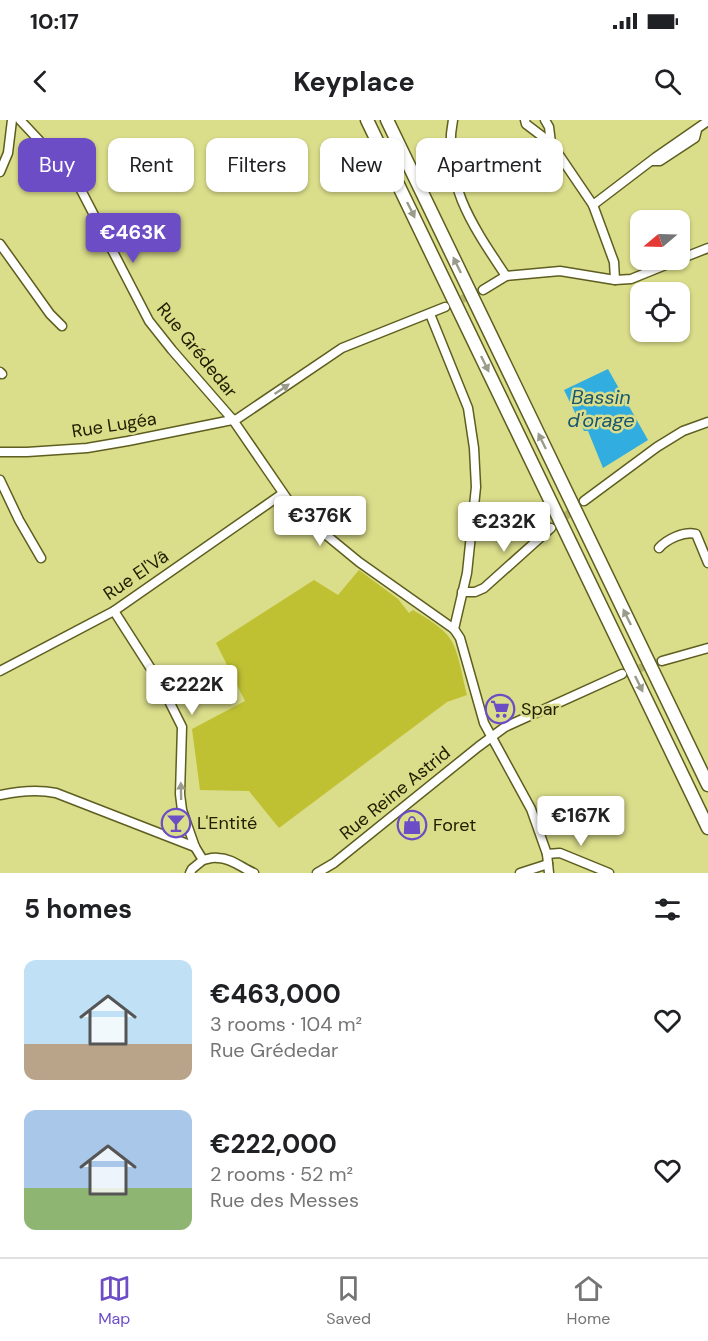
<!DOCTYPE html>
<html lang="en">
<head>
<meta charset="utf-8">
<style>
  :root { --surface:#fff; --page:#f2f2f2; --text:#202124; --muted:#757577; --line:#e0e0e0; --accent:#6c4dc6 }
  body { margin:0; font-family:"DM Sans",sans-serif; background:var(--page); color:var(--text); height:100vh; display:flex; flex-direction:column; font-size:22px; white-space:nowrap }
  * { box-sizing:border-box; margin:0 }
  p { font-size:20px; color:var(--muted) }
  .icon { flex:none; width:33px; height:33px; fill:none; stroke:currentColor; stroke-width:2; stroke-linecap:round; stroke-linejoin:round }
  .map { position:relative; height:753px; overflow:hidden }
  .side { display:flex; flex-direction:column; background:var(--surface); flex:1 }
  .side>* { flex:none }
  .top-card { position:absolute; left:18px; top:18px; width:672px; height:54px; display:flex; gap:12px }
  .needle { width:39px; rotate:251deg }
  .fabs { position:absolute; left:630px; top:90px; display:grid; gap:12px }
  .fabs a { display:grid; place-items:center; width:60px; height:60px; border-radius:12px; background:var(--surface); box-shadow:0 2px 4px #0004; font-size:30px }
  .price { position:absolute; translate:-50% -51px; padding:0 14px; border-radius:6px; background:#fff; color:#222; font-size:20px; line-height:39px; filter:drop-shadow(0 2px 3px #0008) }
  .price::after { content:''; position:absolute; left:50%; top:36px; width:18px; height:14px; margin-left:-9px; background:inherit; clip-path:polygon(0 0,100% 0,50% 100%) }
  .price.current { background:var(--accent); color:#fff }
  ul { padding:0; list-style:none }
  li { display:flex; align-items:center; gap:18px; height:150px; padding:0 24px }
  li span { display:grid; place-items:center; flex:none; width:168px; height:120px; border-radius:12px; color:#555 }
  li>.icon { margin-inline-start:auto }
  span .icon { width:72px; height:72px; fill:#fffc; stroke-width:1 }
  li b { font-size:26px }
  h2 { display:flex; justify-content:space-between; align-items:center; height:72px; padding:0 24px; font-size:26px }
  .pill { padding:0 21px; border-radius:12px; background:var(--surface); box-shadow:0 2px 4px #0004; font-size:21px; line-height:54px }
  .pill.current { background:var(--accent); color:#fff }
  .status { display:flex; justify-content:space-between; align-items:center; height:42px; padding:0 30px; background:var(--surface); direction:ltr }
  .status svg { height:16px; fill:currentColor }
  header { display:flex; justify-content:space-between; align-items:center; height:78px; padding:0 24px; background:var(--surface); font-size:27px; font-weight:700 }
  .tabs { display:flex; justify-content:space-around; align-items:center; height:84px; border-top:2px solid var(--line); background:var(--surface); font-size:16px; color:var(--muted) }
  .tabs a { display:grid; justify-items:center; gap:3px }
  .tabs .current { color:var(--accent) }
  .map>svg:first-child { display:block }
  .green { fill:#bfc133 }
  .water { fill:#31ade0 }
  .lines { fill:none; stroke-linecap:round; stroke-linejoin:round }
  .minor-tunnel { stroke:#b5b76e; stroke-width:8; stroke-dasharray:8 4; stroke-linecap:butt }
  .minor-casing { stroke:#5d5e1f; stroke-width:11 }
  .highway-casing { stroke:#5d5e1f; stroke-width:15 }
  .minor { stroke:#fff; stroke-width:8 }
  .highway { stroke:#fff; stroke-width:12 }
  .oneway { fill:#9b9b8c }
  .labels { text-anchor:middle; stroke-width:5; stroke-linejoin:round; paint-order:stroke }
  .street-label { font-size:18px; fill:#202000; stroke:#dadd8a }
  .poi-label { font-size:18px; fill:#202000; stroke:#dadd8a; text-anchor:start }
  .water-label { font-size:20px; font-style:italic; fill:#185772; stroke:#dadd8a }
</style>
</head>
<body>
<div class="status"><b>10:17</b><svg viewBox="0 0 49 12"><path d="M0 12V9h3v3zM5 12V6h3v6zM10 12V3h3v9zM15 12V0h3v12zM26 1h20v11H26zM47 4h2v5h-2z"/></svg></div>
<header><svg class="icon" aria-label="back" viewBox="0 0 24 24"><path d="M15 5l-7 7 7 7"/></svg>Keyplace<svg class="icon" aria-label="search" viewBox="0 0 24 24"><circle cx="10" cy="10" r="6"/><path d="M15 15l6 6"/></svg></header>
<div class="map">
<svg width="708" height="753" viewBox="0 0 708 753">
  <rect width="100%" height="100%" fill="#dadd8a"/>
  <path class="green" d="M 359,450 L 398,479 L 409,493 L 413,490 C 426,498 443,507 451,520 C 459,533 463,560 467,575 L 447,582 L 279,708 L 249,671 L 200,670 L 192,609 L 245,581 L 216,523 L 314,460 L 338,475 Z"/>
  <path class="water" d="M 608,249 L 648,320 L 603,348 L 588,311 L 584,311 L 564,270 Z"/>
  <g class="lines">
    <g class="minor-tunnel">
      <path d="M 451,184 L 483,170"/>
      <path d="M 556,404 L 579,385"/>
      <path d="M 628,552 L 662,541"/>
    </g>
    <g class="minor-casing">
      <g id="minor">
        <path d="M 20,0 L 64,47 L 81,70 L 149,201 L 172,230 L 233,300 L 290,383 L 303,396 L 359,442 L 454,509 L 460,518 L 484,603 L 531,689 L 547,734 L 549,753"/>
        <path d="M 453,0 C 441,62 474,108 506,156"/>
        <path d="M 525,0 L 526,4 L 551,23 L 593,85 L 614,142 L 615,160"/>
        <path d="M 545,0 L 549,7 L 551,23"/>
        <path d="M 652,41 L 660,41 L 695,18 L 697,10"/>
        <path d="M 0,52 L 8,33 L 12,0"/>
        <path d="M 593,85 L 656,37 L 708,1"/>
        <path d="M 0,124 L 50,194 L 62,206"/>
        <path d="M 680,139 L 708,128"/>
        <path d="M 483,170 L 506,156 L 560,151 L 615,160 L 631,159 L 678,140"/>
        <path d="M 430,194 L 468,288 L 474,328 L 476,367 L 467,453 L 454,509"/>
        <path d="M 0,252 L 2,254"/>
        <path d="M 0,332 L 27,332 L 87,328 L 128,321 L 237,299 L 342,228 L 445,187"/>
        <path d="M 0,360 L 19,400 L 41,438"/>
        <path d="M 584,381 L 657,327 L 683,311 L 708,302"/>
        <path d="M 659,428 C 667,419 684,411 696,414 L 708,443"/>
        <path d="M 462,472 L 475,472 L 484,468 L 551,408"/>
        <path d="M 114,491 L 160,563 L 182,607 L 180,674 L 182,690 L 195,727 L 203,740 C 208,739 213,737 218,738 C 231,738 242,748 254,753"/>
        <path d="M 662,541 L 708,528"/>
        <path d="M 0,551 L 114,491 L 282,374"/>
        <path d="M 0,675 C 19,671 37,669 56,673 L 195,727"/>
        <path d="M 547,734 L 560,733 L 609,753"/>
        <path d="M 190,753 L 192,749 L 203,740"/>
        <path d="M 317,753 L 334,743 L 478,627 L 505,607 L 622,554"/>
        <path d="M 520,753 L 548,744"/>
      </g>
    </g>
    <g class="highway-casing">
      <g id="highway">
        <path d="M 367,0 L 708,708"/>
        <path d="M 387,0 L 708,665"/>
      </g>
    </g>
    <use href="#minor" class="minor"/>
    <use href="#highway" class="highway"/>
  </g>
  <defs><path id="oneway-solid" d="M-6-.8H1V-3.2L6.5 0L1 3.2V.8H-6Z" transform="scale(1.5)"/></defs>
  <g class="oneway">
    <use href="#oneway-solid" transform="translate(411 90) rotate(64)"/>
    <use href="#oneway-solid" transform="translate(457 145) rotate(-116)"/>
    <use href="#oneway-solid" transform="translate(485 244) rotate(64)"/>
    <use href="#oneway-solid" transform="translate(282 269) rotate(-34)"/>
    <use href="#oneway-solid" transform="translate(542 321) rotate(-116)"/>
    <use href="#oneway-solid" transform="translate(627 497) rotate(-116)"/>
    <use href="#oneway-solid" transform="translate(639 564) rotate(64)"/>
    <use href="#oneway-solid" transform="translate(181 671) rotate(-91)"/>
  </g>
  <defs>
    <g id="supermarket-ring" transform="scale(1.5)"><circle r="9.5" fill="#dadd8a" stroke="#6c4dc6" stroke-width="1.5"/><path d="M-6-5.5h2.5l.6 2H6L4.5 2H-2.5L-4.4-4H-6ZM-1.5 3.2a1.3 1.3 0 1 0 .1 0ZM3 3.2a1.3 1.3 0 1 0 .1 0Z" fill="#6c4dc6"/></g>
    <g id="bar-ring" transform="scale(1.5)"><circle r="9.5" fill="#dadd8a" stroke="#6c4dc6" stroke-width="1.5"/><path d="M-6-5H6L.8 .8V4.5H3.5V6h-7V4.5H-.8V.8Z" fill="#6c4dc6"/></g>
    <g id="shop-ring" transform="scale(1.5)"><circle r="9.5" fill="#dadd8a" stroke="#6c4dc6" stroke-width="1.5"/><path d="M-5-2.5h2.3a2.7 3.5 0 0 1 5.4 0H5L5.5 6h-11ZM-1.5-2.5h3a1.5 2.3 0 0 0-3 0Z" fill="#6c4dc6"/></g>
  </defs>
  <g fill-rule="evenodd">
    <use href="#supermarket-ring" x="500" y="589"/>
    <use href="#bar-ring" x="176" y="703"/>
    <use href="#shop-ring" x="412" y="705"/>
  </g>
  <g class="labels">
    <g class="street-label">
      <text transform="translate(197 230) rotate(51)" y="6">Rue Grédedar</text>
      <text transform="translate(114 305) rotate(-9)" y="6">Rue Lugéa</text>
      <text transform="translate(136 455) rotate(-34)" y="6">Rue El'Vâ</text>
      <text transform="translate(395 673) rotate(-39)" y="6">Rue Reine Astrid</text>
    </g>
    <g class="poi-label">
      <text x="521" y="595">Spar</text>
      <text x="197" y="709">L'Entité</text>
      <text x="433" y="711">Foret</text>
    </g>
    <g class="water-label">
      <text x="601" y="284">Bassin<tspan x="601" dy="23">d'orage</tspan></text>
    </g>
  </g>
</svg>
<div class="fabs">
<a><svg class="needle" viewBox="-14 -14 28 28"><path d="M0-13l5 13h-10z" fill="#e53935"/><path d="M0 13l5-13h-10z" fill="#757577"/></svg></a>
<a><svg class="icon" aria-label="locate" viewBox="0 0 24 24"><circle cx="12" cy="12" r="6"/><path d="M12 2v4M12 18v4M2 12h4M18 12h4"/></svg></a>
</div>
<b class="price current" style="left:133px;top:144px">€463K</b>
<b class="price" style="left:320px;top:427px">€376K</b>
<b class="price" style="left:504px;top:433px">€232K</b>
<b class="price" style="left:192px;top:596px">€222K</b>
<b class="price" style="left:581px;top:727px">€167K</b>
<div class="top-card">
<a class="pill current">Buy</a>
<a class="pill">Rent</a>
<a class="pill">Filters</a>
<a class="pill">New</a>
<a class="pill">Apartment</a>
</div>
</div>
<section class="side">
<h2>5 homes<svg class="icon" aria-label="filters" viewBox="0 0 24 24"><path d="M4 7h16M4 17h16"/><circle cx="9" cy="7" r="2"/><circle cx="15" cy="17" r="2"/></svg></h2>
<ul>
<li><span style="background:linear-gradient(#bfe0f5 70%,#b9a48a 0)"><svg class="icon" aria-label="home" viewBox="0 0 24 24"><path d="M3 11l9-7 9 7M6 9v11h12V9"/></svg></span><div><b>€463,000</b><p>3 rooms · 104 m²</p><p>Rue Grédedar</p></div><svg class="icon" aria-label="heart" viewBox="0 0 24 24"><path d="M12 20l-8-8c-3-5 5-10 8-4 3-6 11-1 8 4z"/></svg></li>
<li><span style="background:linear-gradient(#a9c7e8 65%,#8fb573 0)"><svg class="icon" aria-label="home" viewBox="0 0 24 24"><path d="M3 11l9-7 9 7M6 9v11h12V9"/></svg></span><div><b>€222,000</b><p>2 rooms · 52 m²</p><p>Rue des Messes</p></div><svg class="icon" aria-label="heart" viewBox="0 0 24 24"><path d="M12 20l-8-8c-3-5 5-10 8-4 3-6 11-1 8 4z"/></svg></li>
</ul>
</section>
<nav class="tabs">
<a class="current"><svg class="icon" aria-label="map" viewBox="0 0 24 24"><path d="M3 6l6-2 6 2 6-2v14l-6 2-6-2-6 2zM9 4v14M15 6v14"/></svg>Map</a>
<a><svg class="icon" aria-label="saved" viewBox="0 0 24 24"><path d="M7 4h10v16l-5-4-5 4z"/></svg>Saved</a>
<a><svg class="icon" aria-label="home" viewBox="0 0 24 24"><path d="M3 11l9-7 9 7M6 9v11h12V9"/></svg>Home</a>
</nav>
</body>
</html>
